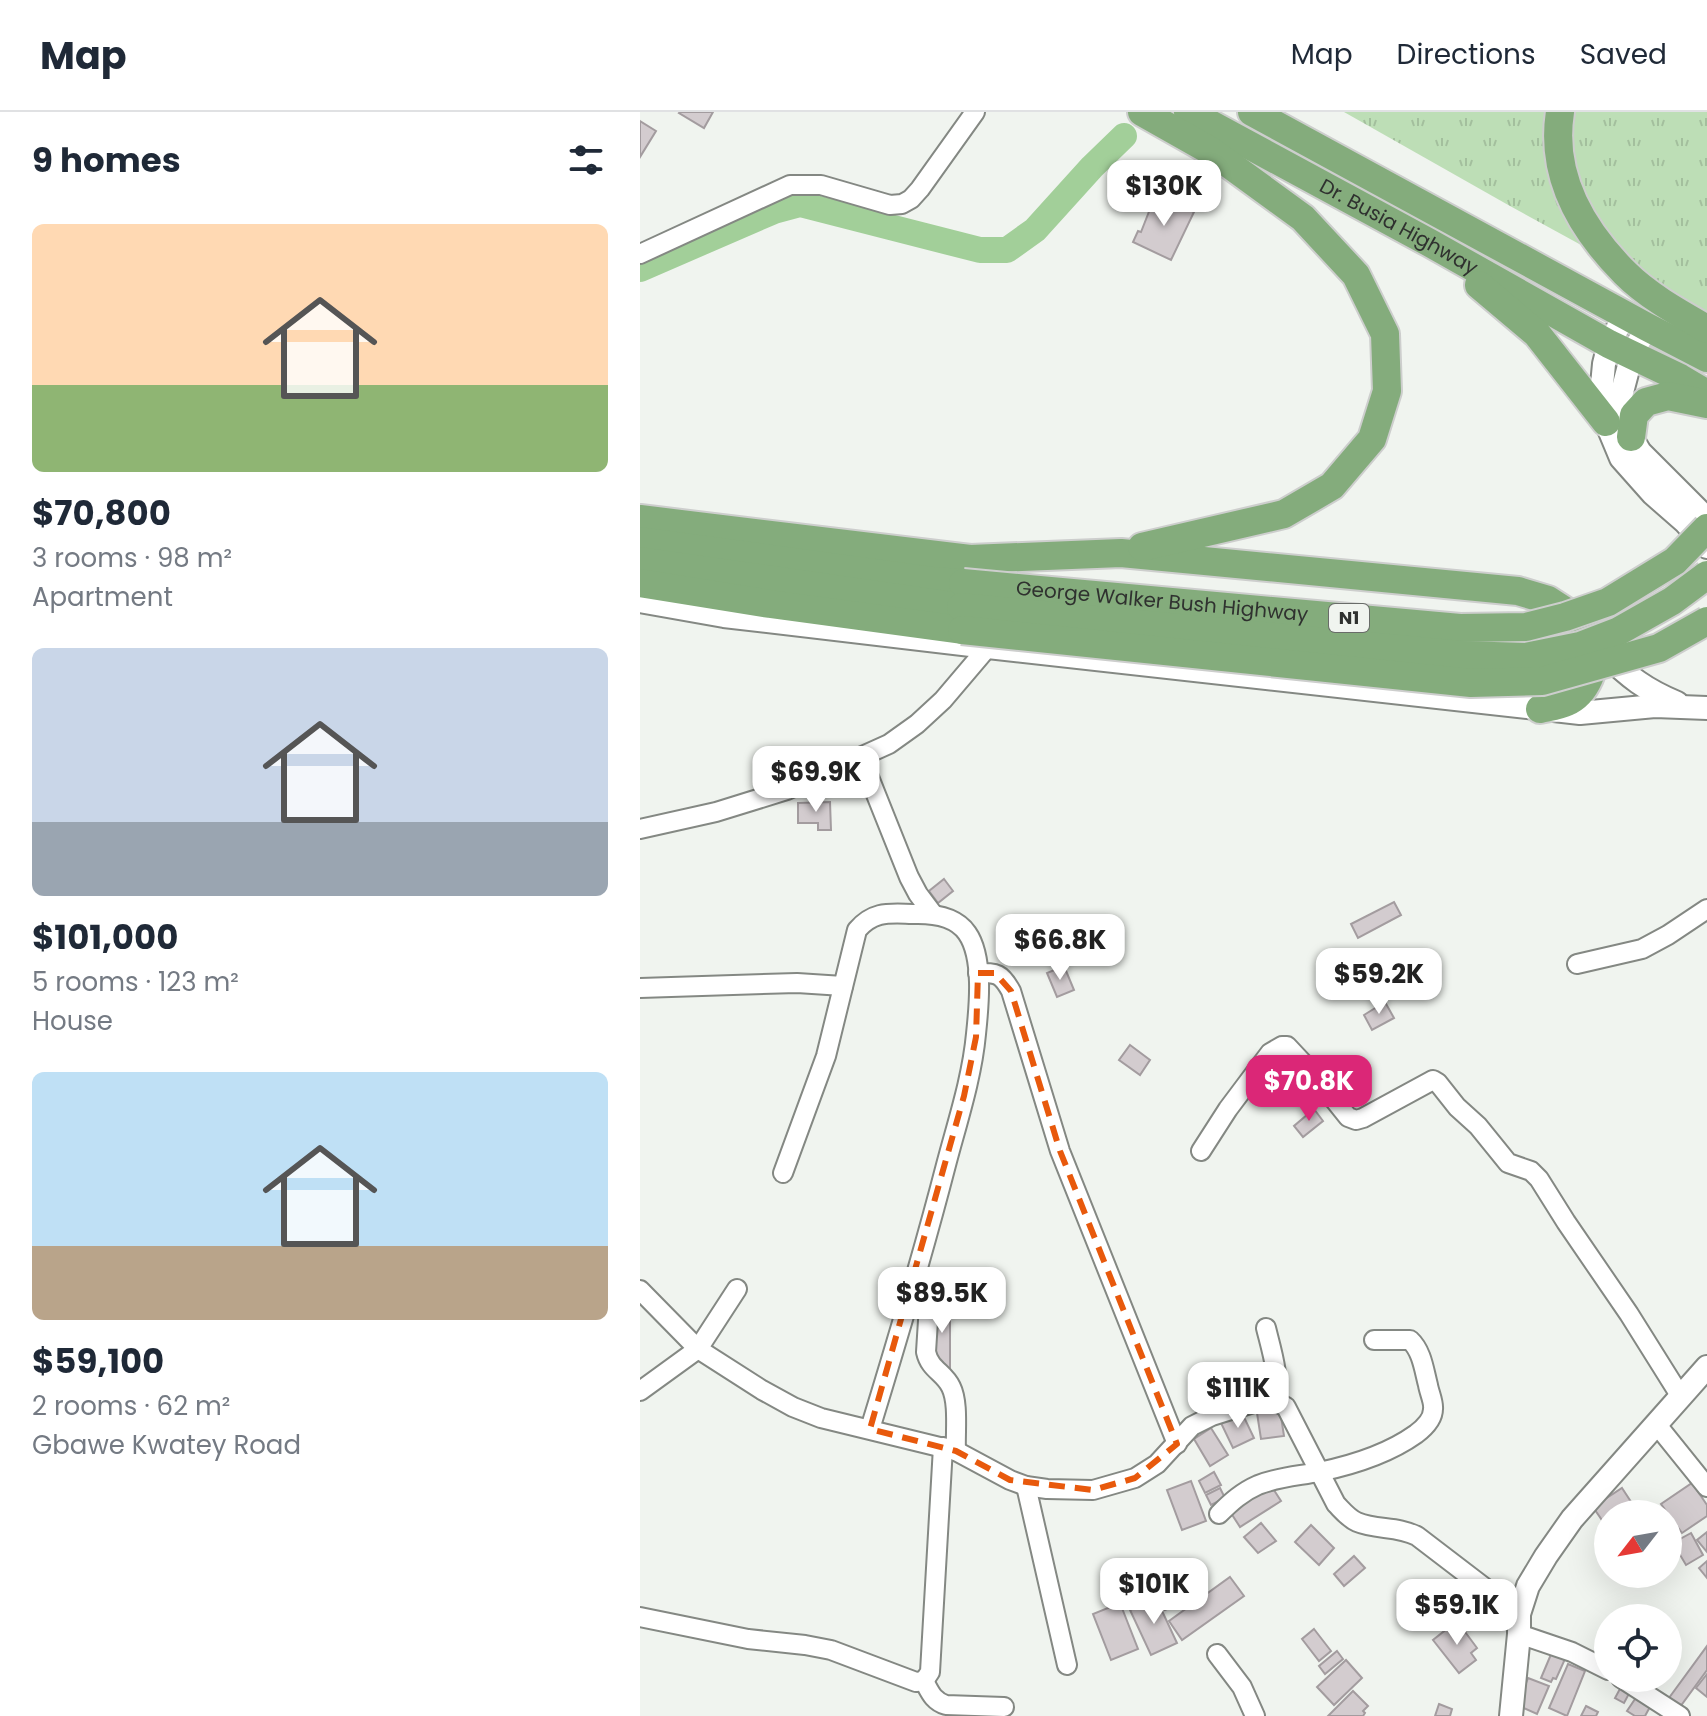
<!DOCTYPE html>
<html lang="en">
<head>
<meta charset="utf-8">
<style>
  :root { --surface:#fff; --page:#f2f2f3; --text:#1f2937; --muted:#747a83; --line:#e0e1e3; --accent:#db2777 }
  body { margin:0; font-family:Poppins,sans-serif; background:var(--page); color:var(--text); height:100vh; display:flex; flex-direction:column; font-size:30px; white-space:nowrap }
  * { box-sizing:border-box; margin:0 }
  p { font-size:26px; color:var(--muted) }
  .icon { flex:none; width:44px; height:44px; fill:none; stroke:currentColor; stroke-width:2; stroke-linecap:round; stroke-linejoin:round }
  .map { position:relative; flex:1; overflow:hidden }
  .side { display:flex; flex-direction:column; background:var(--surface); width:640px }
  .side>* { flex:none }
  .needle { width:52px; rotate:239deg }
  .fabs { position:absolute; left:954px; top:1388px; display:grid; gap:16px }
  .fabs a { display:grid; place-items:center; width:88px; height:88px; border-radius:50%; background:var(--surface); box-shadow:0 8px 32px #0002; font-size:40px }
  .price { position:absolute; translate:-50% -68px; padding:0 18px; border-radius:16px; background:#fff; color:#222; font-size:26px; line-height:52px; filter:drop-shadow(0 2px 4px #0008) }
  .price::after { content:''; position:absolute; left:50%; top:48px; width:24px; height:18px; margin-left:-12px; background:inherit; clip-path:polygon(0 0,100% 0,50% 100%) }
  .price.on { background:var(--accent); color:#fff }
  ul { padding:0; list-style:none }
  li { display:grid; align-content:center; gap:16px; height:424px; padding:0 32px }
  li span { display:grid; place-items:center; height:248px; border-radius:12px; color:#555 }
  li>.icon { margin-inline-start:auto }
  span .icon { width:144px; height:144px; fill:#fffc; stroke-width:1 }
  li b { font-size:34px }
  h2 { display:flex; justify-content:space-between; align-items:center; height:96px; padding:0 32px; font-size:34px }
  header { display:flex; align-items:center; gap:48px; box-sizing:border-box; height:112px; padding:0 40px; background:var(--surface); border-bottom:2px solid var(--line) }
  header strong { font-size:38px }
  nav { display:flex; gap:44px; margin-inline-start:auto; font-size:28px }
  main { display:flex; flex:1; min-height:0 }
  .map>svg:first-child { display:block }
  .grass { fill:url(#grass-tufts) }
  .lines { fill:none; stroke-linecap:round; stroke-linejoin:round }
  .river { stroke:#a2cf99; stroke-width:26 }
  .building { fill:#d3cccf; stroke:#a39c9f; stroke-width:2 }
  .minor-casing { stroke:#848883; stroke-width:22 }
  .tertiary-casing { stroke:#848883; stroke-width:26 }
  .trunk-casing { stroke:#cdcecd; stroke-width:32 }
  .minor { stroke:#fff; stroke-width:18 }
  .tertiary { stroke:#fff; stroke-width:22 }
  .trunk { stroke:#84ac7c; stroke-width:28 }
  .trunk-bridge-casing { stroke:#cdcecd; stroke-width:32; stroke-linecap:butt }
  .trunk-bridge { stroke:#84ac7c; stroke-width:28 }
  .marked { fill:none; stroke:#e8590c; stroke-width:6; stroke-dasharray:16 10; stroke-linejoin:round }
  .labels { text-anchor:middle; stroke-width:6; stroke-linejoin:round; paint-order:stroke }
  .shield { fill:#f0f4ef; stroke:#696c69; stroke-width:2 }
  .shield-label { font-size:18px; font-weight:bold; fill:#2f312f }
  .street-label { font-size:20px; fill:#2f312f; stroke:#f0f4ef }
</style>
</head>
<body>
<header>
<strong>Map</strong>
<nav><a>Map</a><a>Directions</a><a>Saved</a></nav>
</header>
<main>
<section class="side">
<h2>9 homes<svg class="icon" aria-label="filters" viewBox="0 0 24 24"><path d="M4 7h16M4 17h16"/><circle cx="9" cy="7" r="2"/><circle cx="15" cy="17" r="2"/></svg></h2>
<ul>
<li><span style="background:linear-gradient(#ffd9b3 65%,#8fb573 0)"><svg class="icon" aria-label="home" viewBox="0 0 24 24"><path d="M3 11l9-7 9 7M6 9v11h12V9"/></svg></span><div><b>$70,800</b><p>3 rooms · 98 m²</p><p>Apartment</p></div></li>
<li><span style="background:linear-gradient(#c9d6e8 70%,#9aa5b1 0)"><svg class="icon" aria-label="home" viewBox="0 0 24 24"><path d="M3 11l9-7 9 7M6 9v11h12V9"/></svg></span><div><b>$101,000</b><p>5 rooms · 123 m²</p><p>House</p></div></li>
<li><span style="background:linear-gradient(#bfe0f5 70%,#b9a48a 0)"><svg class="icon" aria-label="home" viewBox="0 0 24 24"><path d="M3 11l9-7 9 7M6 9v11h12V9"/></svg></span><div><b>$59,100</b><p>2 rooms · 62 m²</p><p>Gbawe Kwatey Road</p></div></li>
</ul>
</section>
<div class="map">
<svg width="1067" height="1604" viewBox="0 0 1067 1604">
  <defs>
    <pattern id="grass-tufts" width="24" height="20" patternUnits="userSpaceOnUse" patternTransform="scale(2)"><rect width="24" height="20" fill="#bddeb6"/><path d="M3 7l-1-3M5 7V3M7 7l1-3M15 17l-1-3M17 17v-4M19 17l1-3" fill="none" stroke="#a3bf9d"/></pattern>
  </defs>
  <rect width="100%" height="100%" fill="#f0f4ef"/>
  <path class="grass" d="M 704,0 L 1067,0 L 1067,202 L 870,94 Z"/>
  <g class="lines">
    <path class="river" d="M 0,157 L 134,99 L 160,92 L 340,138 L 367,138 L 395,118 L 452,55 L 484,24"/>
  </g>
  <g class="building">
    <path d="M 40,0 L 73,0 L 64,16 L 39,1 Z"/>
    <path d="M 0,9 L 16,19 L 0,45 Z"/>
    <path d="M 522,84 L 554,100 L 531,148 L 493,130 L 498,119 L 501,120 L 512,92 L 517,94 Z"/>
    <path d="M 190,690 L 191,718 L 178,718 L 178,711 L 158,711 L 158,691 Z"/>
    <path d="M 304,767 L 313,779 L 298,791 L 289,779 Z"/>
    <path d="M 754,790 L 761,803 L 718,826 L 711,812 Z"/>
    <path d="M 424,854 L 434,878 L 417,885 L 407,861 Z"/>
    <path d="M 745,890 L 754,906 L 732,918 L 724,903 Z"/>
    <path d="M 490,933 L 510,948 L 500,963 L 479,948 Z"/>
    <path d="M 674,997 L 683,1009 L 663,1025 L 654,1014 Z"/>
    <path d="M 295,1190 L 310,1190 L 310,1256 L 294,1255 Z"/>
    <path d="M 640,1298 L 644,1324 L 621,1327 L 617,1301 Z"/>
    <path d="M 602,1301 L 614,1326 L 593,1336 L 581,1311 Z"/>
    <path d="M 571,1316 L 588,1343 L 570,1354 L 554,1327 Z"/>
    <path d="M 574,1360 L 581,1373 L 565,1381 L 559,1369 Z"/>
    <path d="M 551,1369 L 566,1409 L 542,1418 L 527,1378 Z"/>
    <path d="M 1052,1371 L 1067,1393 L 1067,1404 L 1042,1421 L 1021,1392 Z"/>
    <path d="M 630,1372 L 641,1389 L 600,1415 L 589,1398 Z"/>
    <path d="M 580,1376 L 585,1386 L 571,1393 L 566,1383 Z"/>
    <path d="M 982,1376 L 999,1402 L 968,1402 L 968,1417 L 953,1395 Z"/>
    <path d="M 621,1411 L 636,1429 L 618,1441 L 604,1425 Z"/>
    <path d="M 671,1413 L 694,1436 L 679,1453 L 655,1430 Z"/>
    <path d="M 1067,1420 L 1067,1440 L 1057,1428 Z"/>
    <path d="M 1051,1421 L 1063,1443 L 1046,1453 L 1033,1431 Z"/>
    <path d="M 714,1444 L 725,1456 L 704,1474 L 694,1462 Z"/>
    <path d="M 1067,1449 L 1067,1466 L 1059,1456 Z"/>
    <path d="M 590,1465 L 604,1484 L 542,1528 L 529,1509 Z"/>
    <path d="M 555,1468 L 561,1482 L 525,1498 L 519,1484 Z"/>
    <path d="M 516,1486 L 537,1531 L 511,1543 L 490,1498 Z"/>
    <path d="M 480,1491 L 498,1537 L 471,1548 L 453,1502 Z"/>
    <path d="M 817,1509 L 837,1536 L 831,1541 L 836,1548 L 819,1561 L 793,1528 Z"/>
    <path d="M 674,1517 L 691,1539 L 679,1549 L 662,1527 Z"/>
    <path d="M 968,1517 L 968,1533 L 960,1525 Z"/>
    <path d="M 1067,1534 L 1067,1558 L 1037,1599 L 1026,1590 Z"/>
    <path d="M 697,1539 L 703,1547 L 685,1562 L 679,1554 Z"/>
    <path d="M 912,1540 L 925,1547 L 916,1567 L 913,1566 L 911,1570 L 901,1566 Z"/>
    <path d="M 706,1548 L 722,1566 L 694,1593 L 677,1575 Z"/>
    <path d="M 928,1552 L 945,1559 L 927,1604 L 909,1596 Z"/>
    <path d="M 1067,1562 L 1067,1585 L 1056,1576 Z"/>
    <path d="M 888,1566 L 909,1574 L 897,1602 L 877,1593 Z"/>
    <path d="M 982,1573 L 991,1578 L 984,1591 L 975,1586 Z"/>
    <path d="M 713,1579 L 728,1594 L 723,1599 L 725,1601 L 723,1604 L 688,1604 Z"/>
    <path d="M 997,1584 L 1011,1593 L 1005,1604 L 995,1604 L 987,1599 Z"/>
    <path d="M 799,1592 L 812,1597 L 810,1604 L 795,1604 Z"/>
    <path d="M 946,1594 L 958,1600 L 956,1604 L 941,1604 Z"/>
  </g>
  <g class="lines">
    <g class="minor-casing">
      <g id="minor">
        <path d="M 0,142 L 150,73 L 181,73 L 250,93 L 262,92 L 271,87 L 280,77 L 335,0"/>
        <path d="M 221,645 L 269,765 L 278,782 L 293,802"/>
        <path d="M 0,717 L 76,700 L 147,678 L 249,632 L 277,612 L 303,588 L 348,535"/>
        <path d="M 937,852 L 1002,837 L 1028,823 L 1067,797"/>
        <path d="M 338,861 C 357,861 361,861 371,879 L 420,1039 L 537,1332"/>
        <path d="M 0,876 L 157,871 L 203,874"/>
        <path d="M 561,1039 L 588,997 L 630,941 L 642,934 L 647,934 L 676,965 L 708,1005 L 716,1008 L 723,1006 L 793,968 L 798,971 L 817,995 L 838,1014 L 868,1051 L 891,1059 L 899,1067 L 926,1110 L 989,1202 L 1041,1285"/>
        <path d="M 143,1061 L 186,944 L 217,818 C 235,797 252,802 278,802 C 296,802 316,805 327,821 C 344,845 339,894 336,922 C 332,966 317,1011 306,1053 C 283,1142 257,1229 230,1317"/>
        <path d="M 290,1177 L 286,1240 C 290,1258 304,1260 311,1275 C 319,1291 315,1321 316,1339"/>
        <path d="M 0,1178 L 58,1237 L 122,1278 L 153,1295 L 181,1306 L 316,1339 L 370,1368 L 386,1374 L 407,1377 L 453,1378 L 495,1366 L 517,1352 L 552,1314 L 572,1304 L 623,1288 L 635,1289 L 646,1295 L 696,1392 C 702,1398 708,1406 717,1410 C 736,1418 758,1414 777,1424 L 879,1502"/>
        <path d="M 626,1216 C 632,1240 640,1264 635,1289"/>
        <path d="M 0,1279 L 58,1237 L 97,1177"/>
        <path d="M 1017,1313 L 1067,1375"/>
        <path d="M 386,1374 L 427,1553"/>
        <path d="M 579,1402 C 591,1390 602,1380 618,1373 C 638,1365 658,1364 679,1360 C 713,1353 748,1342 776,1322 C 784,1316 793,1308 793,1297 C 794,1290 789,1280 788,1273 C 784,1258 782,1239 770,1228 L 734,1228"/>
        <path d="M 0,1505 L 108,1527 L 165,1533 L 191,1538 L 276,1570 L 284,1569"/>
        <path d="M 879,1522 L 932,1540 L 968,1558"/>
        <path d="M 577,1542 L 602,1575 L 615,1604"/>
        <path d="M 981,1566 L 1040,1604"/>
        <path d="M 284,1569 L 290,1560 L 303,1335"/>
        <path d="M 284,1569 C 290,1580 293,1589 306,1593 L 364,1595"/>
      </g>
    </g>
    <g class="tertiary-casing">
      <g id="tertiary">
        <path d="M 985,203 L 969,232 L 964,252 L 962,273 L 966,310 L 981,346 L 1013,382 L 1045,410 L 1067,435"/>
        <path d="M 1007,215 L 992,242 L 981,284 L 991,325 L 1000,340 L 1067,407"/>
        <path d="M 0,489 L 84,504 L 348,535 L 940,601 L 1015,594 L 1067,596"/>
        <path d="M 965,541 C 988,565 1006,578 1037,591"/>
        <path d="M 871,1604 L 879,1522 L 879,1502 L 888,1474 L 906,1444 L 932,1407 L 1067,1255"/>
      </g>
    </g>
    <g class="trunk-casing">
      <g id="trunk">
        <path id="s1" d="M 548,0 L 790,131 L 969,232 L 1040,266 L 1067,282"/>
        <path d="M 612,0 L 1007,215 L 1067,246"/>
        <path d="M 920,0 C 910,63 941,117 985,161 C 1008,184 1039,201 1067,217"/>
        <path d="M 839,173 L 897,222 L 966,310"/>
        <path d="M 991,325 L 994,303 L 1006,290 L 1028,284 L 1067,292"/>
        <path d="M 0,407 L 330,447 L 481,441 L 878,479 L 908,488 L 942,510 L 958,534 C 954,554 948,581 927,590 C 919,594 909,595 900,597"/>
        <path d="M 0,429 L 294,469 L 323,471"/>
        <path d="M 502,435 L 644,402 L 692,374 L 732,327 L 747,279 L 745,222 L 716,163 L 663,106 L 571,39 L 502,0"/>
        <path d="M 0,449 L 321,495"/>
        <path d="M 0,471 L 130,492 L 322,518"/>
      </g>
    </g>
    <use href="#minor" class="minor"/>
    <use href="#tertiary" class="tertiary"/>
    <use href="#trunk" class="trunk"/>
    <g class="trunk-bridge-casing">
      <g id="trunk-bridge">
        <path id="s2" d="M 323,471 L 820,516 L 886,515 L 925,505 L 968,490 L 1035,449 L 1067,416"/>
        <path d="M 321,495 L 821,543 L 886,545 L 940,534 L 979,519 L 1032,489 L 1067,463"/>
        <path d="M 322,518 L 831,571 L 902,569 L 1019,536 L 1067,509"/>
      </g>
    </g>
    <use href="#trunk-bridge" class="trunk-bridge"/>
  </g>
  <path class="marked" d="M 338,861 L 355,861 L 371,879 L 420,1039 L 537,1332 L 495,1366 L 453,1378 L 370,1368 L 316,1339 L 230,1317 L 324,984 L 336,925 Z"/>
  <g class="labels">
    <rect class="shield" x="689" y="492" width="40" height="28" rx="6"/>
    <g class="shield-label">
      <text x="709" y="512">N1</text>
    </g>
    <g class="street-label">
      <text dy="7" stroke="none"><textPath href="#s1" startOffset="240">Dr. Busia Highway</textPath></text>
      <text dy="7" stroke="none"><textPath href="#s2" startOffset="200">George Walker Bush Highway</textPath></text>
    </g>
  </g>
</svg>
<div class="fabs">
<a><svg class="needle" viewBox="-14 -14 28 28"><path d="M0-13l5 13h-10z" fill="#e53935"/><path d="M0 13l5-13h-10z" fill="#747a83"/></svg></a>
<a><svg class="icon" aria-label="locate" viewBox="0 0 24 24"><circle cx="12" cy="12" r="6"/><path d="M12 2v4M12 18v4M2 12h4M18 12h4"/></svg></a>
</div>
<b class="price" style="left:524px;top:116px">$130K</b>
<b class="price" style="left:176px;top:702px">$69.9K</b>
<b class="price" style="left:420px;top:870px">$66.8K</b>
<b class="price" style="left:739px;top:904px">$59.2K</b>
<b class="price on" style="left:669px;top:1011px">$70.8K</b>
<b class="price" style="left:302px;top:1223px">$89.5K</b>
<b class="price" style="left:598px;top:1318px">$111K</b>
<b class="price" style="left:514px;top:1514px">$101K</b>
<b class="price" style="left:817px;top:1535px">$59.1K</b>
</div>
</main>
</body>
</html>
